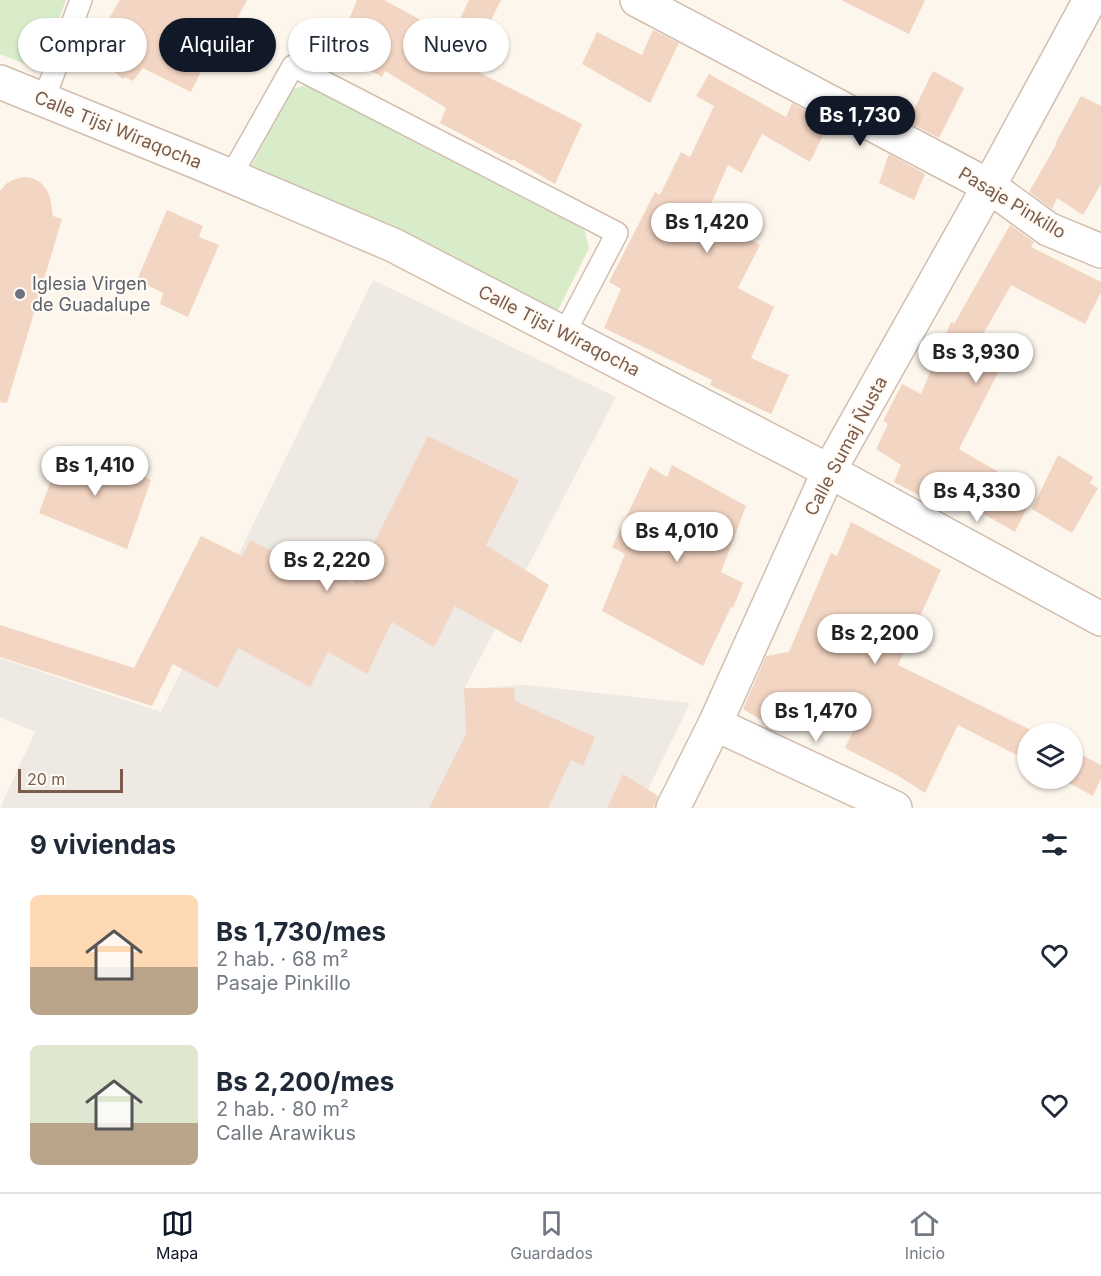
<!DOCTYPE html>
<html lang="es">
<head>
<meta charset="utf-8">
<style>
  :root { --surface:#fff; --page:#f6f6f7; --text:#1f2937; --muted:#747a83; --line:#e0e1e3; --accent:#111827 }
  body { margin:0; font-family:Inter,sans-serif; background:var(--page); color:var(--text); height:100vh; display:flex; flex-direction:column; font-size:22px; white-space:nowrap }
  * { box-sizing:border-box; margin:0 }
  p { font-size:20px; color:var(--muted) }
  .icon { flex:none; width:33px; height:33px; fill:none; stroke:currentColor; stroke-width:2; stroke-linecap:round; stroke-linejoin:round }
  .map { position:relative; height:808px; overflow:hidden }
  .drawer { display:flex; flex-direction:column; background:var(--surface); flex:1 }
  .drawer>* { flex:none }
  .guide { position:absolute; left:18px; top:18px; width:600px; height:54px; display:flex; gap:12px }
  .buttons { position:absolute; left:1017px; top:723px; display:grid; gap:12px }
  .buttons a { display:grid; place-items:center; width:66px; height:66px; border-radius:50%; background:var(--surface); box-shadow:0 2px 4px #0004; font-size:30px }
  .scale { position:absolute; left:18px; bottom:15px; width:105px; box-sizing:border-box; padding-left:6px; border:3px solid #7a5c4d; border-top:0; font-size:16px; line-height:21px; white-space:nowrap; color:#7a5c4d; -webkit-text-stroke:4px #fffaf3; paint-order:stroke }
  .price { position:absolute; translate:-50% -51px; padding:0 14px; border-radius:21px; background:#fff; color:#222; font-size:20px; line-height:39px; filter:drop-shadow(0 2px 3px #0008) }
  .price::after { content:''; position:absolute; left:50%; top:36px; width:18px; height:14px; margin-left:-9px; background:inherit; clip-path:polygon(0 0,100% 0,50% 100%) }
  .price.on { background:var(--accent); color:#fff }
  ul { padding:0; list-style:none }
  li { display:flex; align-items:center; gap:18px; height:150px; padding:0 30px }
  li span { display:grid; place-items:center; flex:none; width:168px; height:120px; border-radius:9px; color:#555 }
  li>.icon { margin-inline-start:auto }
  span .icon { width:72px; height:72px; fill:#fffc; stroke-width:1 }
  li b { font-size:26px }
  h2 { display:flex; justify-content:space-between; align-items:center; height:72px; padding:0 30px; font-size:26px }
  .pill { padding:0 21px; border-radius:27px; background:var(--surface); box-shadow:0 2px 4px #0004; font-size:21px; line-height:54px }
  .pill.on { background:var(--accent); color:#fff }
  .dock { display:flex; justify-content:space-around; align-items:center; height:84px; border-top:2px solid var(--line); background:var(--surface); font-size:16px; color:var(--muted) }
  .dock a { display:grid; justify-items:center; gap:3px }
  .dock .on { color:var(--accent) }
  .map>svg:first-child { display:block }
  .industrial { fill:#efe9e4 }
  .green { fill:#d8ecc9 }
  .building { fill:#f3d5c3 }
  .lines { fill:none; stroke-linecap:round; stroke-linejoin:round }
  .service-casing { stroke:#d1beb0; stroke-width:24 }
  .minor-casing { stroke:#d1beb0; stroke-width:36 }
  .service { stroke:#fff; stroke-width:21 }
  .minor { stroke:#fff; stroke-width:33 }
  .worship-dot { fill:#6b7280; stroke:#fffaf3; stroke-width:2 }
  .labels { text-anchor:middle; stroke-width:4.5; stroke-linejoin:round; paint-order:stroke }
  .street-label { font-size:18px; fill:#7a5c4d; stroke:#fffaf3 }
  .worship-label { font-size:18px; fill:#5b616d; stroke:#fffaf3; text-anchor:start }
</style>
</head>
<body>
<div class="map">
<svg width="1101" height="808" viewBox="0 0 1101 808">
  <rect width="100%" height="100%" fill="#fdf6ec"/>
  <path class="industrial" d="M 373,280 L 616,397 L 464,689 L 525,685 L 690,703 L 639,808 L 0,808 L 35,732 L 0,717 L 0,658 L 161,712 Z"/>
  <g class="green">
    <path d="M 0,0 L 66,0 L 40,70 L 0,54 Z"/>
    <path d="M 306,85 L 584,228 L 589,248 L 556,314 L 390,228 L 252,165 L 292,89 Z"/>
  </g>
  <g class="building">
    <path d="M 120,0 L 247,0 L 228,36 L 220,32 L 191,92 L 143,68 L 133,81 L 125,77 L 123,79 L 95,56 L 102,47 L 96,40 Z"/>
    <path d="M 357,0 L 384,0 L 432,26 L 433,24 L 452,35 L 469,0 L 501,0 L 468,67 L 582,124 L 555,184 L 512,159 L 512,161 L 440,123 L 446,108 L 385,71 L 382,77 L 336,51 Z"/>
    <path d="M 841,0 L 925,0 L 909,34 Z"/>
    <path d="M 653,30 L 679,43 L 650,103 L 582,64 L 597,32 L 642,55 Z"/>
    <path d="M 933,71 L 964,88 L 939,138 L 908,122 Z"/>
    <path d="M 709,74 L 786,117 L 792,103 L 829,123 L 810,162 L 762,134 L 742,173 L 728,165 L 706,215 L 760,245 L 738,288 L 774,307 L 751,358 L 789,375 L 771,414 L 710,385 L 712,380 L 604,328 L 621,289 L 609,282 L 655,192 L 660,195 L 681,152 L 690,157 L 714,106 L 696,96 Z"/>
    <path d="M 1081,96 L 1101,106 L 1101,184 L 1083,215 L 1057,198 L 1052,209 L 1029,192 L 1056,145 L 1055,144 Z"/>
    <path d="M 889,154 L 925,174 L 914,200 L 879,183 Z"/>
    <path d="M 24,177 L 32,178 L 40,182 L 46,189 L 50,197 L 53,216 L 62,219 L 7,403 L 0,402 L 0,191 L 7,183 L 15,179 Z"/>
    <path d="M 167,210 L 203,226 L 199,237 L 219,245 L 188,317 L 160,304 L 163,293 L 137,280 Z"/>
    <path d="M 1010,225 L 1034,242 L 1031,247 L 1101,282 L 1101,292 L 1085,324 L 1011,285 L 981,338 L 1008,353 L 959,449 L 1034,493 L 1015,532 L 935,486 L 928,500 L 894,482 L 901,465 L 876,449 L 888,424 L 883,421 L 902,384 L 921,394 L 951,322 L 954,324 Z"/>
    <path d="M 428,436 L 519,480 L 486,545 L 549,585 L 521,643 L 455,606 L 434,647 L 392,622 L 367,674 L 328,652 L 310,687 L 238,648 L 218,688 L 173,664 L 152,706 L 0,657 L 0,625 L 134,668 L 201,536 L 242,556 L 250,540 L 278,554 L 281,547 L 353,584 Z"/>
    <path d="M 64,445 L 151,480 L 127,549 L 39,513 Z"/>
    <path d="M 1058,455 L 1093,477 L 1090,483 L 1098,488 L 1072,533 L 1032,509 Z"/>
    <path d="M 672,465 L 746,506 L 721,572 L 743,583 L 733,608 L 731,607 L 703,666 L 602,611 L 625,554 L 612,547 L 650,467 L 667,477 Z"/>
    <path d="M 851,522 L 941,570 L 898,665 L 1039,734 L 1028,734 L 1028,761 L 958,725 L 925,793 L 897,775 L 845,748 L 855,727 L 790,693 L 773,727 L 743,709 L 766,656 L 789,652 L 831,553 L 837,556 Z"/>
    <path d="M 464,688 L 514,688 L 515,701 L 595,737 L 583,766 L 571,760 L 548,808 L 429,808 L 466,734 Z"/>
    <path d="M 1072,750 L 1101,765 L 1101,778 L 1093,796 L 1060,778 L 1072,778 Z"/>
    <path d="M 623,774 L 658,796 L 654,808 L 607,808 Z"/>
  </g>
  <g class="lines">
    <g class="service-casing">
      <g id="service">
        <path d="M 44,99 L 81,0"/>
        <path d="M 231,176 L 293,66 L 617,233 L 564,334"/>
      </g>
    </g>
    <g class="minor-casing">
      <g id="minor">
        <path d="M 637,0 L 989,186 L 1048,229 L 1101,251"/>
        <path d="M 0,82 L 202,164 L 393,245 L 829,471 L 1101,619"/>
        <path d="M 715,724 L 895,808"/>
        <path d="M 673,808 L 715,724 L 829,471 L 989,186 L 1090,0"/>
      </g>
    </g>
    <use href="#service" class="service"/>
    <use href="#minor" class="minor"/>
  </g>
  <circle class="worship-dot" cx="20" cy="294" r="6"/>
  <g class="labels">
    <g class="street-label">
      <text transform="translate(118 130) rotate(22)" y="6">Calle Tijsi Wiraqocha</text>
      <text transform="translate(1012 203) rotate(31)" y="6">Pasaje Pinkillo</text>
      <text transform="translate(559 331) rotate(27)" y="6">Calle Tijsi Wiraqocha</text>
      <text transform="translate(846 446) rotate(-62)" y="6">Calle Sumaj Ñusta</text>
    </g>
    <g class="worship-label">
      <text x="32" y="290">Iglesia Virgen<tspan x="32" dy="21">de Guadalupe</tspan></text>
    </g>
  </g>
</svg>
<div class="buttons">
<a><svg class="icon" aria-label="layers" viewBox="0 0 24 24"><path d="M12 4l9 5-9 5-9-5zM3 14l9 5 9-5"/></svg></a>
</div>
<div class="scale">20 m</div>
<b class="price on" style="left:860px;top:147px">Bs 1,730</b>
<b class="price" style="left:707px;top:254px">Bs 1,420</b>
<b class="price" style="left:976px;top:384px">Bs 3,930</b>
<b class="price" style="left:95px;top:497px">Bs 1,410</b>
<b class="price" style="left:977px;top:523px">Bs 4,330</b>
<b class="price" style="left:677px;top:563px">Bs 4,010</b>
<b class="price" style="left:327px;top:592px">Bs 2,220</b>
<b class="price" style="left:875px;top:665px">Bs 2,200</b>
<b class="price" style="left:816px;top:743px">Bs 1,470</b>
<div class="guide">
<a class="pill">Comprar</a>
<a class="pill on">Alquilar</a>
<a class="pill">Filtros</a>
<a class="pill">Nuevo</a>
</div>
</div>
<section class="drawer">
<h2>9 viviendas<svg class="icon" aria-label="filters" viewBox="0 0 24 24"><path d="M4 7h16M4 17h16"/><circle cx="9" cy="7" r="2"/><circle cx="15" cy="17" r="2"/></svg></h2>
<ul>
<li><span style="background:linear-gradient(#ffd9b3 60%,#b9a48a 0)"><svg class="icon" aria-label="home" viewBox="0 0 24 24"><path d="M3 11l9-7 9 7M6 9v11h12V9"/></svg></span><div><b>Bs 1,730/mes</b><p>2 hab. · 68 m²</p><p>Pasaje Pinkillo</p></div><svg class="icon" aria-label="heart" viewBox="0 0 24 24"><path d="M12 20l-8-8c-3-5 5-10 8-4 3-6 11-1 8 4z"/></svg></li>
<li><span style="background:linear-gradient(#dfe7d0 65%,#b9a48a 0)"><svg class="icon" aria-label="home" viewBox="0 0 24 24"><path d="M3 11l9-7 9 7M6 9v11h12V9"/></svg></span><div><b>Bs 2,200/mes</b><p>2 hab. · 80 m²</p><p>Calle Arawikus</p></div><svg class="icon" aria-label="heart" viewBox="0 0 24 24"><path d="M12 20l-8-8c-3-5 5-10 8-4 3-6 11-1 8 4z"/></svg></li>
</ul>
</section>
<nav class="dock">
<a class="on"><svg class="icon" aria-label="map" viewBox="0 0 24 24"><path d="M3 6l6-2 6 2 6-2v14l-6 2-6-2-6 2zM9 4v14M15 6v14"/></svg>Mapa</a>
<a><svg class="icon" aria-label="saved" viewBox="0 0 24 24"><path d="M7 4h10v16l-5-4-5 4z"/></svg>Guardados</a>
<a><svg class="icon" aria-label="home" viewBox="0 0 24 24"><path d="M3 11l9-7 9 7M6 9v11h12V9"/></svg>Inicio</a>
</nav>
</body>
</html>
